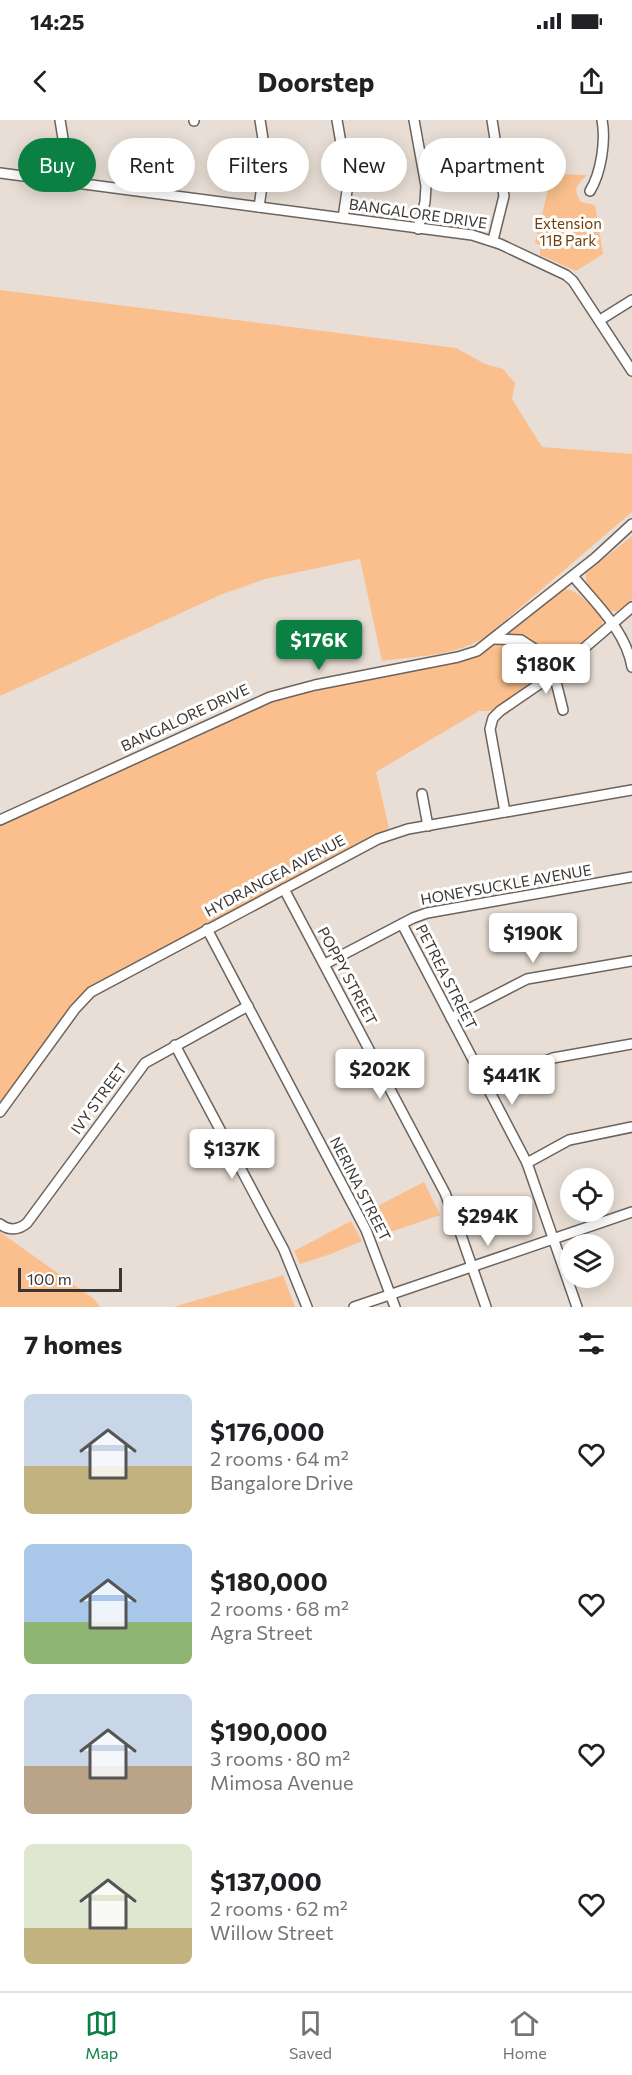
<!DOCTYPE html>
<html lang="en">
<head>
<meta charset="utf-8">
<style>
  :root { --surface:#fff; --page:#f6f6f6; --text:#202124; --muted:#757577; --line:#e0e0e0; --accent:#0b8043 }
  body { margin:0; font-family:Commissioner,sans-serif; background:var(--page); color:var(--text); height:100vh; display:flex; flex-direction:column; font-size:22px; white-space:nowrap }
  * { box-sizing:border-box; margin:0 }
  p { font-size:20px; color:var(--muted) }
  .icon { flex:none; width:33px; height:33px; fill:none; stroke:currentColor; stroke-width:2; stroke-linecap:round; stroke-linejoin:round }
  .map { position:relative; height:1187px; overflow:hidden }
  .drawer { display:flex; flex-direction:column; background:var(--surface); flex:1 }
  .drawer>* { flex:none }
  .hud { position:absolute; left:18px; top:18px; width:597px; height:54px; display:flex; gap:12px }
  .tools { position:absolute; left:560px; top:1048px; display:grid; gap:12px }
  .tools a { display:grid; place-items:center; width:54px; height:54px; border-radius:50%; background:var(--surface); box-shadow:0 3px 15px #0003; font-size:30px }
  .scale { position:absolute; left:18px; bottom:15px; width:104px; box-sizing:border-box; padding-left:6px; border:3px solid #3b3734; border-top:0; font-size:16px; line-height:21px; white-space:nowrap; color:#3b3734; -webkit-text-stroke:4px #fff; paint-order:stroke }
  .price { position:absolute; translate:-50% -51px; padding:0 14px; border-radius:6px; background:#fff; color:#222; font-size:20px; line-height:39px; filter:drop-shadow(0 2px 3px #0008) }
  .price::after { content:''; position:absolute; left:50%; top:36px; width:18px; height:14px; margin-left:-9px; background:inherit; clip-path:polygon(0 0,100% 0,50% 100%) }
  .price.on { background:var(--accent); color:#fff }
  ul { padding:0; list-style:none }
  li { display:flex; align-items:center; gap:18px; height:150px; padding:0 24px }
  li span { display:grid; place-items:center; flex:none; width:168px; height:120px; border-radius:9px; color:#555 }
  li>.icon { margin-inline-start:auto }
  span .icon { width:72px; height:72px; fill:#fffc; stroke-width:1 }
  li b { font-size:26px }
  h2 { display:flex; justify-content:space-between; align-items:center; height:72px; padding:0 24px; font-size:26px }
  .chip { padding:0 21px; border-radius:27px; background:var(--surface); box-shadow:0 3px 15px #0003; font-size:21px; line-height:54px }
  .chip.on { background:var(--accent); color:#fff }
  .status { display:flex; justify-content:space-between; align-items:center; height:42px; padding:0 30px; background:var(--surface); direction:ltr }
  .status svg { height:16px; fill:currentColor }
  header { display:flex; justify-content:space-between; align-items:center; height:78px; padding:0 24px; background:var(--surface); font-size:27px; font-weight:700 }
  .tab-bar { display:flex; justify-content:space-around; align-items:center; height:84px; border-top:2px solid var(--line); background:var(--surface); font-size:16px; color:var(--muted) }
  .tab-bar a { display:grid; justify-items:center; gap:3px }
  .tab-bar .on { color:var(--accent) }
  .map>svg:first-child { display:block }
  .green { fill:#fabf8c }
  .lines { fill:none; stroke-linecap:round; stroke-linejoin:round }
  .minor-casing { stroke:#6c635c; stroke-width:12 }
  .minor { stroke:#fff; stroke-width:9 }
  .labels { text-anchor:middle; stroke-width:6; stroke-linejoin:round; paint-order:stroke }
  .street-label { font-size:15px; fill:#3b3734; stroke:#fff }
  .park-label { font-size:15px; fill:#6e3d02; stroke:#fff }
</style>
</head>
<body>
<div class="status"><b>14:25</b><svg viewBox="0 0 49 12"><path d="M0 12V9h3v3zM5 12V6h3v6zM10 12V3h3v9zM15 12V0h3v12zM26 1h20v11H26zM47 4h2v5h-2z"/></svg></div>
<header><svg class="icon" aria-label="back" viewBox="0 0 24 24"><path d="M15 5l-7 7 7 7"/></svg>Doorstep<svg class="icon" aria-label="share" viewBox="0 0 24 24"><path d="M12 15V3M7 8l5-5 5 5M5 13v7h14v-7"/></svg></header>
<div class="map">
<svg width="632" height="1187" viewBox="0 0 632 1187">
  <rect width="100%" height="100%" fill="#e8ded5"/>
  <g class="green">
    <path d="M 552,54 L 587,55 C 577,65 572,69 581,82 L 595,85 L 603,134 L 576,151 L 540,135 L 540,125 L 535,123 Z"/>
    <path d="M 0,170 L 456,228 L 485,244 L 503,249 L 515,263 L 512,279 L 542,327 L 632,334 L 632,392 L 488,515 C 458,536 418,536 382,541 L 360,439 L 265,459 L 220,475 L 0,576 Z"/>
    <path d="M 632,416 L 632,480 L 617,492 L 607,490 L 586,464 L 586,453 Z"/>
    <path d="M 564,469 C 578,469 594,488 603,499 L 601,510 L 540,562 L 494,591 L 479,591 L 376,652 L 389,708 L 94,865 L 0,986 L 0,705 L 274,579 L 470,539 L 489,528 Z"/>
    <path d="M 424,1062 L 440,1095 L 379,1116 L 366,1092 Z"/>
    <path d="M 351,1101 L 362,1121 L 331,1134 L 300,1144 L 294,1131 Z"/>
    <path d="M 0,1112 L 94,1179 L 100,1187 L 0,1187 Z"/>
    <path d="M 283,1155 L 295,1187 L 173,1187 L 278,1157 Z"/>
  </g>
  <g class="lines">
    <g class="minor-casing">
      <g id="minor">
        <path d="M 60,0 L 70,62"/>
        <path d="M 194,0 L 194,1"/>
        <path d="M 337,0 L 348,64 L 343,98"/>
        <path d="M 414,0 L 426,66 L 425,82 L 418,109"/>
        <path d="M 492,0 L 504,76 L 493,120"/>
        <path d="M 0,53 L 472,115 L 500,124 L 566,155 L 573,161 L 632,251"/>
        <path d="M 590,71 C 601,53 606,21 602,0"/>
        <path d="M 259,87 L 266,38 L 260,0"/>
        <path d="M 600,200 L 632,180"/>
        <path d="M 573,456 C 596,484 626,511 632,547"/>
        <path d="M 494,519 L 521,520 L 544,535 L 561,549"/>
        <path d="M 554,554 L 563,590"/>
        <path d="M 422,674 L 428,706"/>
        <path d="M 505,692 L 490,609 L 493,598 L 500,591 L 554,554 L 632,487"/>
        <path d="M 0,700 L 270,577 L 315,565 L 458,537 L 477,531 L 595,438 L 632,404"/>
        <path d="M 284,769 L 445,1073 L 460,1112 L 486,1187"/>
        <path d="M 402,804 L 527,1043 L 577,1187"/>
        <path d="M 207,809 L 366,1110 L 395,1187"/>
        <path d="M 325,844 L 413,798 L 427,793 L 632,757"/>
        <path d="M 451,898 L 527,859 L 632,841"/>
        <path d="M 175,925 L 284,1130 L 307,1187"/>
        <path d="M 489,970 L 530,947 L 553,938 L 632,924"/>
        <path d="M 0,992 L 75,889 L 91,872 L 378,719 L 408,709 L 632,670"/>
        <path d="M 527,1043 L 569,1020 L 632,1007"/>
        <path d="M 0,1104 C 9,1111 19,1110 27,1103 L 145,943 L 248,886"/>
        <path d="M 354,1187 L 632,1092"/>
      </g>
    </g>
    <use href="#minor" class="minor"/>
  </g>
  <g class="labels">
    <g class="street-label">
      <text transform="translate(418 94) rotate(8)" y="5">BANGALORE DRIVE</text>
      <text transform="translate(185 598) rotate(-25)" y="5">BANGALORE DRIVE</text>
      <text transform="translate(275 756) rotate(-28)" y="5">HYDRANGEA AVENUE</text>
      <text transform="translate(506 765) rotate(-10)" y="5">HONEYSUCKLE AVENUE</text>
      <text transform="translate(347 856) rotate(62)" y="5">POPPY STREET</text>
      <text transform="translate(446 857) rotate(63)" y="5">PETREA STREET</text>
      <text transform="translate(99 979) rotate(-54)" y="5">IVY STREET</text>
      <text transform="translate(360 1069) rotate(63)" y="5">NERINA STREET</text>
    </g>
    <g class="park-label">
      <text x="568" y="109">Extension<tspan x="568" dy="17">11B Park</tspan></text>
    </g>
  </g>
</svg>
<div class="tools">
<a><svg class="icon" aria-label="locate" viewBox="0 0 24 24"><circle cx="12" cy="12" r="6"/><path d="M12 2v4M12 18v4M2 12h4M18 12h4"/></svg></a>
<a><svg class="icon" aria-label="layers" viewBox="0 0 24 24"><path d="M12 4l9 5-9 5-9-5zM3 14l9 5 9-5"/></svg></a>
</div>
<div class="scale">100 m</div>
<b class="price on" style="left:319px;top:551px">$176K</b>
<b class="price" style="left:546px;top:575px">$180K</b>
<b class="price" style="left:533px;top:844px">$190K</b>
<b class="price" style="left:380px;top:980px">$202K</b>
<b class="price" style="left:512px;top:986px">$441K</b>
<b class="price" style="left:232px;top:1060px">$137K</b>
<b class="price" style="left:488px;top:1127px">$294K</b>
<div class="hud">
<a class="chip on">Buy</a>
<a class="chip">Rent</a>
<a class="chip">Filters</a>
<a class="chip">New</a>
<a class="chip">Apartment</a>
</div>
</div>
<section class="drawer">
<h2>7 homes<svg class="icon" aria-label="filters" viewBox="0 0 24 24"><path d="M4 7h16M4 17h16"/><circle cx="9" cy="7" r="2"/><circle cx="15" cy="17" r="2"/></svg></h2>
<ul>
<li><span style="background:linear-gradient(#c9d6e8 60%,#c2b280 0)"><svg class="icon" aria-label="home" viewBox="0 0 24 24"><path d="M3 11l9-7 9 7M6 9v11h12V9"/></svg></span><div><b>$176,000</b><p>2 rooms · 64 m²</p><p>Bangalore Drive</p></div><svg class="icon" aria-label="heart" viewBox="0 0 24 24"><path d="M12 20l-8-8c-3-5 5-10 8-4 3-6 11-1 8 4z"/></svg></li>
<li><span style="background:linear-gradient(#a9c7e8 65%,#8fb573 0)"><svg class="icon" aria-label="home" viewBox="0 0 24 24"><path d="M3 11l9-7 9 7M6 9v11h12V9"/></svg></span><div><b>$180,000</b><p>2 rooms · 68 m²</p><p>Agra Street</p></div><svg class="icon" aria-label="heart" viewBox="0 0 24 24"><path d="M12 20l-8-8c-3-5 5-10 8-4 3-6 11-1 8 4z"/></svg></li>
<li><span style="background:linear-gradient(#c9d6e8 60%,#b9a48a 0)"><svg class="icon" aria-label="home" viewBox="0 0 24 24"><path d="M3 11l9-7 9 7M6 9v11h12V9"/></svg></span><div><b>$190,000</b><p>3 rooms · 80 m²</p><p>Mimosa Avenue</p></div><svg class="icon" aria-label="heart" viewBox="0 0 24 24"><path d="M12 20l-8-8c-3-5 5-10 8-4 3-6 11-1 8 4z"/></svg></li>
<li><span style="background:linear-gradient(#dfe7d0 70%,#c2b280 0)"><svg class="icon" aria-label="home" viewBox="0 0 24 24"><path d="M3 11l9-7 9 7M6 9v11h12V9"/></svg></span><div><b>$137,000</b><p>2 rooms · 62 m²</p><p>Willow Street</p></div><svg class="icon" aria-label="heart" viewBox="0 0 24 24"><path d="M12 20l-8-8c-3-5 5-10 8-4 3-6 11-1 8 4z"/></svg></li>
</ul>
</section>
<nav class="tab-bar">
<a class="on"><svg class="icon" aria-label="map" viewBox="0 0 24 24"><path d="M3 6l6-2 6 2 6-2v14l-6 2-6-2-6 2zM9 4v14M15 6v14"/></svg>Map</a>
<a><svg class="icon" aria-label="saved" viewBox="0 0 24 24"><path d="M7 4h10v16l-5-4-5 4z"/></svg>Saved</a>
<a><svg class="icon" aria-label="home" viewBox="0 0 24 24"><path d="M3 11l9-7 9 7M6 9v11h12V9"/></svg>Home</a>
</nav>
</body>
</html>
